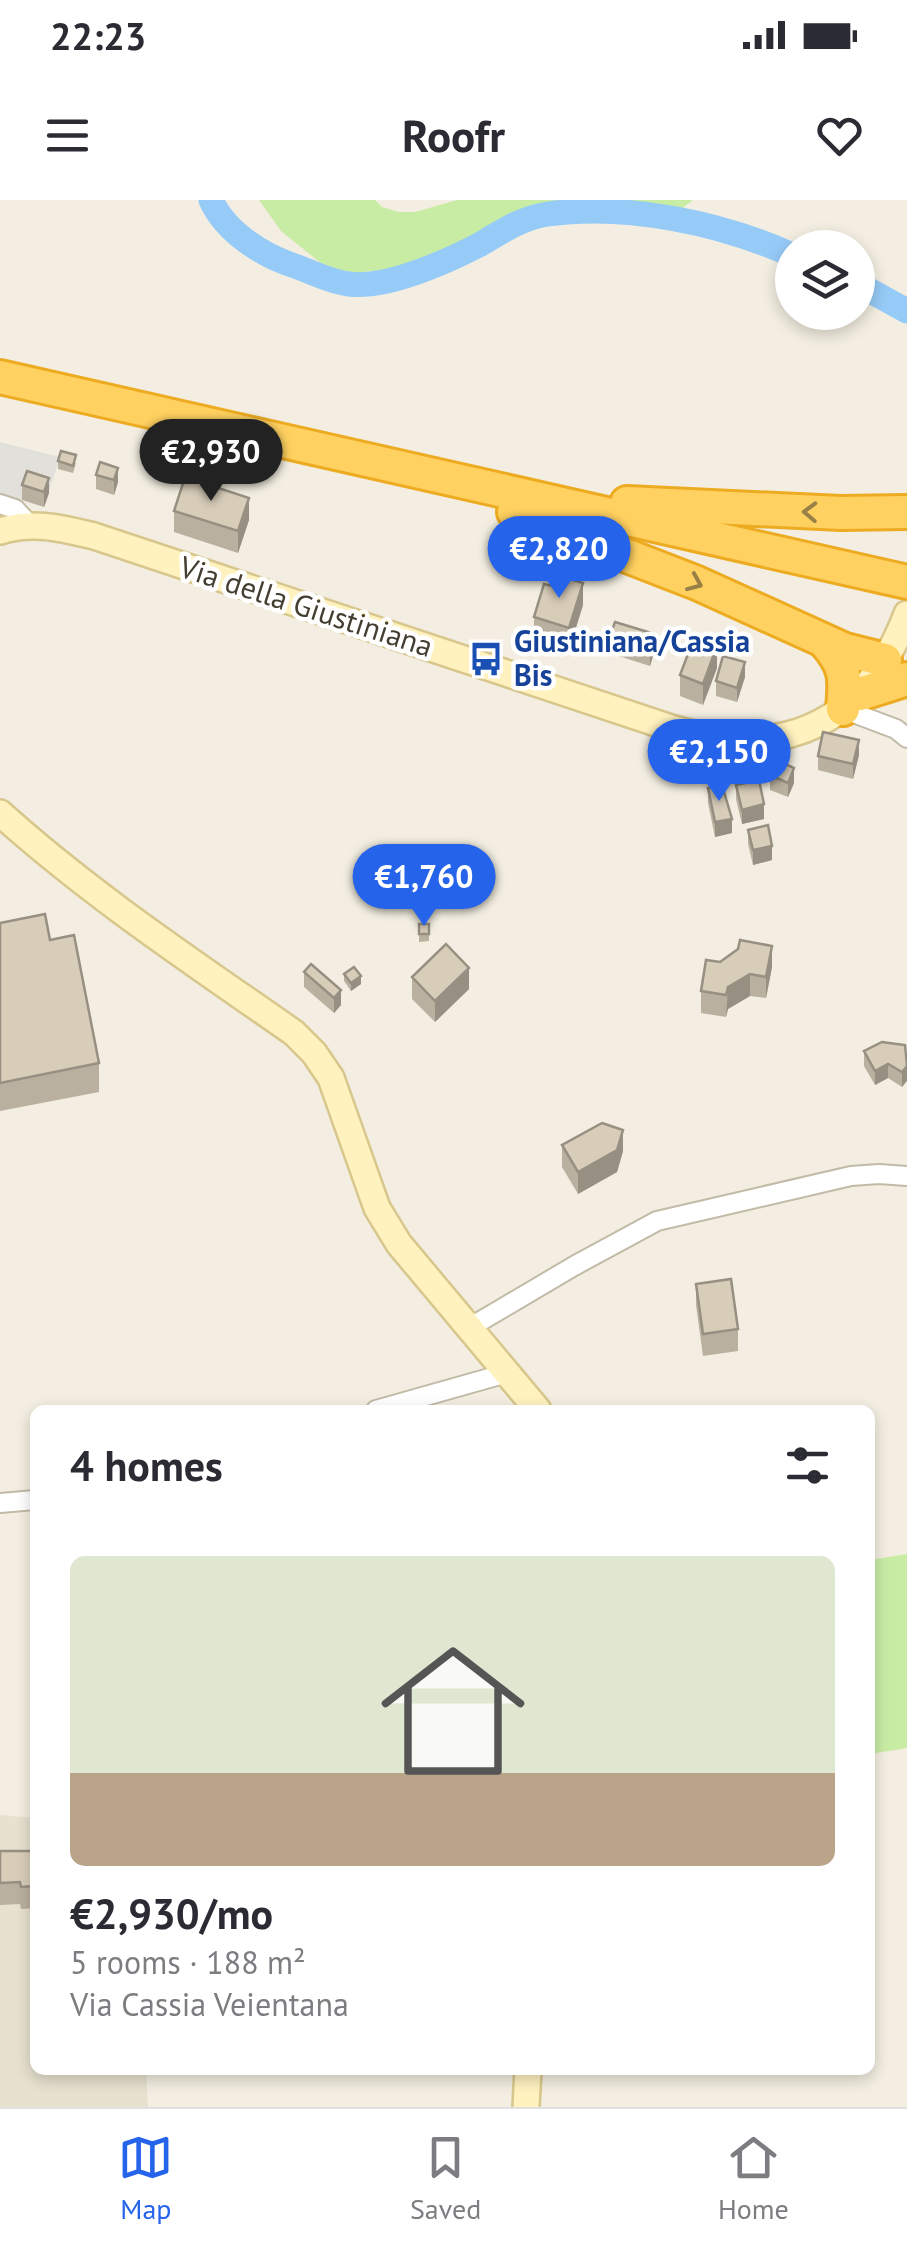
<!DOCTYPE html>
<html lang="en">
<head>
<meta charset="utf-8">
<style>
  :root { --surface:#fff; --page:#f2f2f3; --text:#2b2b33; --muted:#7c7c81; --line:#e1e1e2; --accent:#2563eb }
  body { margin:0; font-family:"PT Sans",sans-serif; background:var(--page); color:var(--text); height:100vh; display:flex; flex-direction:column; font-size:38px; white-space:nowrap }
  * { box-sizing:border-box; margin:0 }
  p { font-size:32px; color:var(--muted) }
  .icon { flex:none; width:55px; height:55px; fill:none; stroke:currentColor; stroke-width:2; stroke-linecap:round; stroke-linejoin:round }
  .map { position:relative; flex:1; overflow:hidden }
  .side { position:absolute; left:30px; top:1205px; width:845px; height:670px; display:flex; flex-direction:column; background:var(--surface); border-radius:15px; box-shadow:0 5px 15px #0003 }
  .side>* { flex:none }
  .buttons { position:absolute; left:775px; top:30px; display:grid; gap:20px }
  .buttons a { display:grid; place-items:center; width:100px; height:100px; border-radius:50%; background:var(--surface); box-shadow:0 5px 15px #0003; font-size:50px }
  .price { position:absolute; translate:-50% -85px; padding:0 22px; border-radius:35px; background:var(--accent); color:#fff; font-size:32px; line-height:65px; filter:drop-shadow(0 2px 5px #0008) }
  .price::after { content:''; position:absolute; left:50%; top:60px; width:30px; height:22px; margin-left:-15px; background:inherit; clip-path:polygon(0 0,100% 0,50% 100%) }
  .price.current { background:#222; color:#fff }
  ul { padding:0; list-style:none }
  li { display:grid; align-content:center; gap:20px; height:530px; padding:0 40px }
  li+li { border-top:2px solid var(--line) }
  li span { display:grid; place-items:center; height:310px; border-radius:15px; color:#555 }
  li>.icon { margin-inline-start:auto }
  span .icon { width:180px; height:180px; fill:#fffc; stroke-width:1 }
  li b { font-size:42px }
  h2 { display:flex; justify-content:space-between; align-items:center; height:120px; padding:0 40px; font-size:42px }
  .status { display:flex; justify-content:space-between; align-items:center; height:70px; padding:0 50px; background:var(--surface); direction:ltr }
  .status svg { height:28px; fill:currentColor }
  header { display:flex; justify-content:space-between; align-items:center; height:130px; padding:0 40px; background:var(--surface); font-size:45px; font-weight:700 }
  .tab-bar { display:flex; justify-content:space-around; align-items:center; height:140px; border-top:2px solid var(--line); background:var(--surface); font-size:28px; color:var(--muted) }
  .tab-bar a { display:grid; justify-items:center; gap:5px }
  .tab-bar .current { color:var(--accent) }
  .map>svg:first-child { display:block }
  .residential { fill:#e7e1cf }
  .green { fill:#c9eca5 }
  .parking { fill:#e2e0db }
  .lines { fill:none; stroke-linecap:round; stroke-linejoin:round }
  .river { stroke:#96cbf7; stroke-width:25 }
  .street-casing { stroke:#c1baa6; stroke-width:22 }
  .secondary-casing { stroke:#d8c78c; stroke-width:30 }
  .highway-casing { stroke:#edab21; stroke-width:38 }
  .street { stroke:#fff; stroke-width:18 }
  .secondary { stroke:#fff2bf; stroke-width:25 }
  .highway { stroke:#ffd160; stroke-width:32 }
  .wall { fill:#bab09f }
  .shaded-wall { fill:#979082 }
  .building { fill:#d8cdb9; stroke:#979082; stroke-width:2.5 }
  .oneway { stroke:#988047 }
  .labels { text-anchor:middle; stroke-width:9; stroke-linejoin:round; paint-order:stroke }
  .street-label { font-size:30px; fill:#443e32; stroke:#fff }
  .transit-label { font-size:30px; font-weight:bold; fill:#164399; stroke:#fff; text-anchor:start }
</style>
</head>
<body>
<div class="status"><b>22:23</b><svg viewBox="0 0 49 12"><path d="M0 12V9h3v3zM5 12V6h3v6zM10 12V3h3v9zM15 12V0h3v12zM26 1h20v11H26zM47 4h2v5h-2z"/></svg></div>
<header><svg class="icon" aria-label="menu" viewBox="0 0 24 24"><path d="M4 6h16M4 12h16M4 18h16"/></svg>Roofr<svg class="icon" aria-label="heart" viewBox="0 0 24 24"><path d="M12 20l-8-8c-3-5 5-10 8-4 3-6 11-1 8 4z"/></svg></header>
<div class="map">
<svg width="907" height="1907" viewBox="0 0 907 1907">
  <rect width="100%" height="100%" fill="#f3eee1"/>
  <path class="residential" d="M 0,1615 L 35,1618 L 35,1870 L 146,1870 L 148,1907 L 0,1907 Z"/>
  <g class="green">
    <path d="M 259,0 L 375,0 L 382,7 L 399,12 L 415,12 L 457,0 L 693,0 L 680,10 L 663,15 L 602,6 L 538,10 L 513,15 L 494,30 L 487,44 L 470,56 L 419,70 L 381,70 L 349,74 L 328,69 L 281,31 Z"/>
    <path d="M 907,1354 L 907,1548 L 870,1554 L 870,1360 Z"/>
  </g>
  <path class="parking" d="M 0,242 L 60,257 L 44,307 L 0,293 Z"/>
  <g class="lines">
    <g class="river">
      <path d="M 211,0 C 225,31 260,54 292,65 C 310,71 330,82 349,84 C 386,89 446,62 479,45 C 501,32 521,18 548,14 C 626,3 721,23 792,55"/>
      <path d="M 858,84 L 907,111"/>
    </g>
    <g class="street-casing">
      <g id="street">
        <path d="M 0,304 L 15,309 L 29,324"/>
        <path d="M 843,509 L 896,529 L 907,538"/>
        <path d="M 469,1128 L 574,1066 L 657,1021 L 851,976 L 879,974 L 907,976"/>
        <path d="M 376,1210 L 507,1173"/>
        <path d="M 0,1303 L 35,1300"/>
      </g>
    </g>
    <g class="secondary-casing">
      <g id="secondary">
        <path d="M 0,331 C 34,321 60,328 94,336 L 674,529 C 786,561 866,522 907,414"/>
        <path d="M 0,613 C 91,695 194,763 294,833 L 314,853 L 331,878 L 377,1008 L 399,1044 L 538,1210"/>
        <path d="M 526,1907 L 528,1870"/>
      </g>
    </g>
    <g class="highway-casing">
      <g id="highway">
        <path d="M 0,177 L 907,382"/>
        <path d="M 627,303 L 841,313 L 907,312"/>
        <path d="M 514,312 L 697,383 L 845,450 L 885,460"/>
        <path d="M 825,442 C 846,466 846,477 843,509"/>
        <path d="M 860,494 L 907,479"/>
      </g>
    </g>
    <use href="#street" class="street"/>
    <use href="#secondary" class="secondary"/>
    <use href="#highway" class="highway"/>
  </g>
  <g class="wall">
    <path d="M 58,261 L 76,263 L 73,273 L 58,269 Z"/>
    <path d="M 96,275 L 118,282 L 114,295 L 96,289 Z"/>
    <path d="M 22,285 L 49,293 L 44,307 L 22,300 Z"/>
    <path d="M 174,311 L 249,320 L 238,353 L 174,332 Z"/>
    <path d="M 583,405 L 569,450 L 534,439 L 534,417 Z"/>
    <path d="M 609,439 L 655,449 L 650,466 L 609,453 Z"/>
    <path d="M 717,468 L 703,505 L 680,496 L 680,475 Z"/>
    <path d="M 745,477 L 737,502 L 716,496 L 716,481 Z"/>
    <path d="M 859,555 L 853,579 L 818,570 L 818,556 Z"/>
    <path d="M 770,575 L 794,583 L 788,597 L 770,590 Z"/>
    <path d="M 736,585 L 764,619 L 742,624 L 736,599 Z"/>
    <path d="M 708,588 L 732,633 L 715,637 L 708,603 Z"/>
    <path d="M 748,630 L 772,660 L 753,665 L 748,644 Z"/>
    <path d="M 0,723 L 50,740 L 99,863 L 99,892 L 0,911 Z"/>
    <path d="M 419,724 L 429,734 L 429,741 L 419,742 Z"/>
    <path d="M 311,764 L 341,805 L 334,813 L 304,787 L 304,772 Z"/>
    <path d="M 772,767 L 766,798 L 750,796 L 728,809 L 726,817 L 701,813 L 701,791 Z"/>
    <path d="M 344,774 L 361,784 L 351,791 L 344,781 Z"/>
    <path d="M 412,777 L 469,789 L 435,822 L 412,799 Z"/>
    <path d="M 905,845 L 902,887 L 888,878 L 875,885 L 864,866 L 864,851 Z"/>
    <path d="M 562,945 L 623,951 L 617,972 L 578,994 L 562,967 Z"/>
    <path d="M 696,1084 L 738,1129 L 738,1151 L 703,1156 L 696,1105 Z"/>
    <path d="M 0,1651 L 35,1651 L 35,1708 L 21,1709 L 20,1704 L 0,1705 Z"/>
  </g>
  <g class="shaded-wall">
    <path d="M 118,268 L 118,282 L 114,295 L 114,280 Z"/>
    <path d="M 49,278 L 49,293 L 44,307 L 44,292 Z"/>
    <path d="M 249,298 L 249,320 L 238,353 L 238,331 Z"/>
    <path d="M 583,383 L 583,405 L 569,450 L 569,428 Z"/>
    <path d="M 655,434 L 655,449 L 650,466 L 650,451 Z"/>
    <path d="M 717,446 L 717,468 L 703,505 L 703,484 Z"/>
    <path d="M 745,462 L 745,477 L 737,502 L 737,488 Z"/>
    <path d="M 859,540 L 859,555 L 853,579 L 853,564 Z"/>
    <path d="M 794,568 L 794,583 L 788,597 L 788,583 Z"/>
    <path d="M 764,604 L 764,619 L 742,624 L 742,610 Z"/>
    <path d="M 732,619 L 732,633 L 715,637 L 715,622 Z"/>
    <path d="M 772,646 L 772,660 L 753,665 L 753,650 Z"/>
    <path d="M 772,746 L 772,767 L 766,798 L 766,777 Z"/>
    <path d="M 469,768 L 469,789 L 435,822 L 435,801 Z"/>
    <path d="M 750,774 L 750,796 L 728,809 L 726,817 L 728,787 Z"/>
    <path d="M 361,776 L 361,784 L 351,791 L 351,783 Z"/>
    <path d="M 341,790 L 341,805 L 334,813 L 334,798 Z"/>
    <path d="M 888,864 L 888,878 L 875,885 L 875,871 Z"/>
    <path d="M 907,866 L 907,881 L 902,887 L 902,872 Z"/>
    <path d="M 623,930 L 623,951 L 617,972 L 578,994 L 578,972 Z"/>
  </g>
  <g class="building">
    <path d="M 61,251 L 76,255 L 73,266 L 58,261 Z"/>
    <path d="M 100,262 L 118,268 L 114,280 L 96,275 Z"/>
    <path d="M 27,271 L 49,278 L 44,292 L 22,285 Z"/>
    <path d="M 185,277 L 249,298 L 238,331 L 174,311 Z"/>
    <path d="M 555,374 L 583,383 L 569,428 L 534,417 L 544,384 L 552,386 Z"/>
    <path d="M 615,422 L 655,434 L 650,451 L 609,439 Z"/>
    <path d="M 694,438 L 717,446 L 703,484 L 680,475 Z"/>
    <path d="M 723,456 L 745,462 L 737,488 L 716,481 Z"/>
    <path d="M 823,532 L 859,540 L 853,564 L 818,556 Z"/>
    <path d="M 776,560 L 794,568 L 788,583 L 770,575 Z"/>
    <path d="M 759,580 L 764,604 L 742,610 L 736,585 Z"/>
    <path d="M 722,585 L 732,619 L 715,622 L 708,588 Z"/>
    <path d="M 768,625 L 772,646 L 753,650 L 748,630 Z"/>
    <path d="M 45,714 L 50,740 L 74,735 L 99,863 L 0,883 L 0,723 Z"/>
    <rect x="419" y="724" width="10" height="10"/>
    <path d="M 740,740 L 772,746 L 766,777 L 750,774 L 728,787 L 726,795 L 701,791 L 706,760 L 720,762 L 738,749 Z"/>
    <path d="M 446,744 L 469,768 L 435,801 L 412,777 Z"/>
    <path d="M 311,764 L 341,790 L 334,798 L 304,772 Z"/>
    <path d="M 354,767 L 361,776 L 351,783 L 344,774 Z"/>
    <path d="M 882,842 L 905,845 L 907,866 L 902,872 L 888,864 L 875,871 L 864,851 Z"/>
    <path d="M 602,923 L 623,930 L 617,950 L 578,972 L 562,945 Z"/>
    <path d="M 731,1079 L 738,1129 L 703,1134 L 696,1084 Z"/>
    <path d="M 0,1651 L 35,1651 L 35,1686 L 21,1687 L 20,1682 L 0,1683 Z"/>
  </g>
  <defs><path id="oneway-chevron" d="M-2-3.5L2.5 0L-2 3.5" fill="none" stroke-width="1.6" stroke-linecap="round" stroke-linejoin="round" transform="scale(2.5)"/></defs>
  <g class="oneway">
    <use href="#oneway-chevron" transform="translate(810 312) rotate(-178)"/>
    <use href="#oneway-chevron" transform="translate(695 383) rotate(23)"/>
  </g>
  <defs>
    <g id="bus-bare" transform="scale(2.7)"><path d="M-5-6H5V4H4V6H2V4H-2V6H-4V4H-5ZM-3.5-4V0h7V-4ZM-3.5 1.2v1.5H-2V1.2ZM2 1.2v1.5H3.5V1.2Z" fill="#1a4fb4" stroke="#fff" stroke-width="2.5" paint-order="stroke"/></g>
  </defs>
  <g fill-rule="evenodd">
    <use href="#bus-bare" x="486" y="459"/>
  </g>
  <g class="labels">
    <g class="street-label">
      <text transform="translate(306 407) rotate(18)" y="10">Via della Giustiniana</text>
    </g>
    <g class="transit-label">
      <text x="514" y="452">Giustiniana/Cassia<tspan x="514" dy="34">Bis</tspan></text>
    </g>
  </g>
</svg>
<div class="buttons">
<a><svg class="icon" aria-label="layers" viewBox="0 0 24 24"><path d="M12 4l9 5-9 5-9-5zM3 14l9 5 9-5"/></svg></a>
</div>
<b class="price current" style="left:211px;top:304px">€2,930</b>
<b class="price" style="left:559px;top:401px">€2,820</b>
<b class="price" style="left:719px;top:604px">€2,150</b>
<b class="price" style="left:424px;top:729px">€1,760</b>
<section class="side">
<h2>4 homes<svg class="icon" aria-label="filters" viewBox="0 0 24 24"><path d="M4 7h16M4 17h16"/><circle cx="9" cy="7" r="2"/><circle cx="15" cy="17" r="2"/></svg></h2>
<ul>
<li><span style="background:linear-gradient(#dfe7d0 70%,#b9a48a 0)"><svg class="icon" aria-label="home" viewBox="0 0 24 24"><path d="M3 11l9-7 9 7M6 9v11h12V9"/></svg></span><div><b>€2,930/mo</b><p>5 rooms · 188 m²</p><p>Via Cassia Veientana</p></div></li>
</ul>
</section>
</div>
<nav class="tab-bar">
<a class="current"><svg class="icon" aria-label="map" viewBox="0 0 24 24"><path d="M3 6l6-2 6 2 6-2v14l-6 2-6-2-6 2zM9 4v14M15 6v14"/></svg>Map</a>
<a><svg class="icon" aria-label="saved" viewBox="0 0 24 24"><path d="M7 4h10v16l-5-4-5 4z"/></svg>Saved</a>
<a><svg class="icon" aria-label="home" viewBox="0 0 24 24"><path d="M3 11l9-7 9 7M6 9v11h12V9"/></svg>Home</a>
</nav>
</body>
</html>
